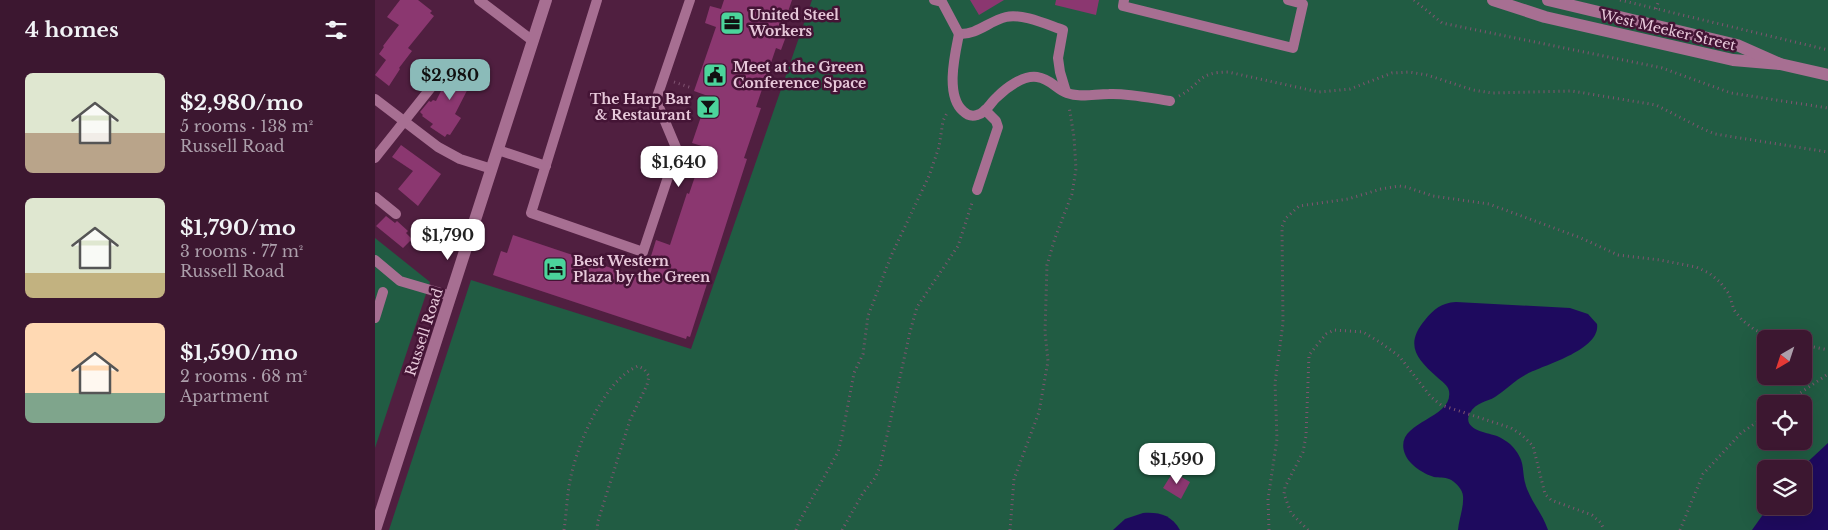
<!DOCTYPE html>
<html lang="en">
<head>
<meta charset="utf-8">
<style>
  :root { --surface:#3c1730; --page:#432038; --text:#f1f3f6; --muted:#ac9fab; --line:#55364c; --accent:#8bbbb9 }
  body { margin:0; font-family:"Libre Baskerville",serif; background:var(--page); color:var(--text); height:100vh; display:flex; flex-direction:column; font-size:19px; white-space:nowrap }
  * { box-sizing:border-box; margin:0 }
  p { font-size:16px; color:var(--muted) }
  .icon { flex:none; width:28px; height:28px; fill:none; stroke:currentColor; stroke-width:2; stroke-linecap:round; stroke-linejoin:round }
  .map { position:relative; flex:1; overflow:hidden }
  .side { display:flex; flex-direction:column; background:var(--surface); width:375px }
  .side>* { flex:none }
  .needle { width:32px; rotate:219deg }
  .buttons { position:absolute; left:1382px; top:330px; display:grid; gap:10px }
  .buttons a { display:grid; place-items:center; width:55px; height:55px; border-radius:8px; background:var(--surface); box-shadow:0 5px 20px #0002,0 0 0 1px var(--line); font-size:25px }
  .price { position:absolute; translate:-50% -42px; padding:0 11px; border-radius:10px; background:#fff; color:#222; font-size:16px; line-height:32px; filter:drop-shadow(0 1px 2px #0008) }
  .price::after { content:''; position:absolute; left:50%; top:30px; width:15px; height:11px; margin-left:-8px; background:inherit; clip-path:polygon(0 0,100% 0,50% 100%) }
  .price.active { background:var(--accent); color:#111 }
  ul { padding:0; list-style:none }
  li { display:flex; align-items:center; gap:15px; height:125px; padding:0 25px }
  li span { display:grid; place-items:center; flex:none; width:140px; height:100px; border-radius:8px; color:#555 }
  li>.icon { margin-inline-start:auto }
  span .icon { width:60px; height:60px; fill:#fffc; stroke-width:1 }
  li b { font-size:21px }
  h2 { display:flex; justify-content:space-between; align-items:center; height:60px; padding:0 25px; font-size:21px }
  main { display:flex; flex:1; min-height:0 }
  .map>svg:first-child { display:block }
  .green { fill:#215c43; fill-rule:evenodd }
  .water { fill:#1e0a5e }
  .building { fill:#8b3770 }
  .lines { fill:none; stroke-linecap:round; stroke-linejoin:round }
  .path { stroke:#805471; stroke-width:3; stroke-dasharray:1 4; stroke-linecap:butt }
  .service { stroke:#a76f92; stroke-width:10 }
  .minor { stroke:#a76f92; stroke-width:12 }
  .secondary { stroke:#a76f92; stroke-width:12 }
  .labels { text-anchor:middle; stroke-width:5; stroke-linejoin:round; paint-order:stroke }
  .poi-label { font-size:14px; font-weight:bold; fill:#e7c8da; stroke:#441435; text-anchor:start }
  .street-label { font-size:14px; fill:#e7c8da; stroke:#441435 }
</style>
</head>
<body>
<main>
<section class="side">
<h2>4 homes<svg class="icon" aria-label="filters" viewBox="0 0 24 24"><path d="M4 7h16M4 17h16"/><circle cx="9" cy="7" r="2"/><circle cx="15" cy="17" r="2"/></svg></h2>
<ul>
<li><span style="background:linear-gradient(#dfe7d0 60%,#b9a48a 0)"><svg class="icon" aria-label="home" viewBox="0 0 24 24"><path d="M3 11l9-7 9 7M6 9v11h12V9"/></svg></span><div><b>$2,980/mo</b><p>5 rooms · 138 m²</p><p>Russell Road</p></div></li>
<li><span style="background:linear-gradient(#dfe7d0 75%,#c2b280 0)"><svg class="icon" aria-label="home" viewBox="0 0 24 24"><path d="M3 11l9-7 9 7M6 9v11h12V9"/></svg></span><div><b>$1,790/mo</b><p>3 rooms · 77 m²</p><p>Russell Road</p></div></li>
<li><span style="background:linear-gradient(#ffd9b3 70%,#7fa58c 0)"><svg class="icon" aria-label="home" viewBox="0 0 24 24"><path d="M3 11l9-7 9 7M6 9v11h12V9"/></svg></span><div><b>$1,590/mo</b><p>2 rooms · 68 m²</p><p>Apartment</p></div></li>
</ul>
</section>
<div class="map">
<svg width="1453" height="530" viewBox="0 0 1453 530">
  <rect width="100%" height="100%" fill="#501f40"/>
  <g class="green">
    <path d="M 437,0 L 1453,0 L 1453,530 L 14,530 L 96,280 L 316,349 ZM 1391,339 L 1429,339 L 1429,376 L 1391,376 ZM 1391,404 L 1429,404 L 1429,441 L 1391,441 ZM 1391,469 L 1429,469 L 1429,506 L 1391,506 Z"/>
    <path d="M 0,238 L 55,282 L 0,448 Z"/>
  </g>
  <g class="water">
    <path d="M 1081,302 L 1195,308 L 1213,314 L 1222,324 C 1226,350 1169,365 1152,374 C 1140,380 1131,390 1120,397 C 1112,402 1101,402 1095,413 C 1086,430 1113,433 1122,436 C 1127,438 1131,441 1135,444 C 1153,462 1145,470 1152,489 C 1158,504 1168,515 1173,530 L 1083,530 C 1084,519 1089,507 1088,496 C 1088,490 1080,481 1074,479 C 1070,477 1064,478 1059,477 C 1049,474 1034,465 1030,454 C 1017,421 1079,420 1074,391 C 1073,385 1066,381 1062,377 C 1042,359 1029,345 1050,320 C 1059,309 1066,303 1081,302 Z"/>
    <path d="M 1453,443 L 1453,530 L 1377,530 L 1394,506 L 1429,506 L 1429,469 L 1425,469 Z"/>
    <path d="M 768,513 C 785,512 796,515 805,530 L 738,530 L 750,519 Z"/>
  </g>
  <g class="building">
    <path d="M 25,0 L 43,0 L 57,11 L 55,13 L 59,16 L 33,48 L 37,51 L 24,68 L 25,69 L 14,86 L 0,75 L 11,60 L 4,54 L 9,47 L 8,46 L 24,25 L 12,17 Z"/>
    <path d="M 349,0 L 417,0 L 407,29 L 413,31 L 406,50 L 401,48 L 381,107 L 386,108 L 369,158 L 372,159 L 315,337 L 312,336 L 311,339 L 118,275 L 126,251 L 132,253 L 138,235 L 269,279 L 281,240 L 295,245 L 312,193 L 314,194 L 330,147 L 317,143 L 333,96 L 319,91 L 341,27 L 330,23 L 335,6 L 346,9 Z"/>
    <path d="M 595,0 L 629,0 L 604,15 Z"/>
    <path d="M 681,0 L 724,0 L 721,15 L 680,5 Z"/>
    <path d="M 88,60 L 103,69 L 80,114 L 86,118 L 75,135 L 72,134 L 70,137 L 55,127 L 58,124 L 47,116 L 48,115 L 45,112 L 54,101 L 56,102 L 58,100 L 61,101 L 72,79 L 75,75 L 79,77 Z"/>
    <path d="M 26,145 L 66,174 L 43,206 L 23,189 L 38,171 L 17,157 Z"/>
    <path d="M 11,216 L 20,223 L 22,221 L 33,231 L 31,233 L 37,239 L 28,248 L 1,226 Z"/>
    <path d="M 798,472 L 815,482 L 806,499 L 788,488 Z"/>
  </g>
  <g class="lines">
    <g class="path">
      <path d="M 1039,0 L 1067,23 L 1287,68 L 1356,93 L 1453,108"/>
      <path d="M 1245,0 L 1453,50"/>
      <path d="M 1281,9 L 1284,0"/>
      <path d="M 299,82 L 317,88"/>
      <path d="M 804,96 C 827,84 822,72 853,72 L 944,92 L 975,89 L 1017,73 L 1034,72 L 1052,75 L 1098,90 L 1117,93 L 1197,91 L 1281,105 L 1326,128 L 1340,134 L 1453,152"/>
      <path d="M 1429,345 L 1453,350"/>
      <path d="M 1409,404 L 1453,374"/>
      <path d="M 189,530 C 192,510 192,488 198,468 C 206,437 231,379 263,366 L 269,369 L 274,376 L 272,385 L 255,420 L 223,521 L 222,530"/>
      <path d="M 421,530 L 424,522 L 463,452 L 467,436 L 479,373 L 488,354 L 493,316 L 516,256 L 554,176 L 564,147 L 568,121 L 573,111"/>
      <path d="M 467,530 L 488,493 L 500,478 L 505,467 L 535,332 L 542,307 L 583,246 L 598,200"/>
      <path d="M 635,530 L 639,479 L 664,412 L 673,361 L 670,332 L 672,265 L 680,238 L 697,194 L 701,169 L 699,137 L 694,106"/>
      <path d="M 894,530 L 893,499 L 902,439 L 900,383 L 908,323 L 907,227 L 910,219 L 924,206 L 973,199 L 1006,189 L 1024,186 L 1031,187 L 1058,196 L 1114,204 L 1206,238 L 1243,255 L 1285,260 L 1321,267 L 1334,273 L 1345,282 L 1354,294 L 1359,310 L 1367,320 L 1380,330 L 1402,339"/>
      <path d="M 933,530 L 916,513 L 909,494 L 910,487 L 928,452 L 931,436 L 934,355 L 951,334 L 959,330 L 988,332 L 1006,343 L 1024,356 L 1056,397 L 1066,405 L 1136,428 L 1147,435 L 1158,446 L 1170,494 L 1176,500 L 1217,515 L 1226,523 L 1229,530"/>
      <path d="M 1305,530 L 1328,474 L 1366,433 L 1391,416"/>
    </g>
    <g class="service">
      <path d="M 104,0 L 158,41"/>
      <path d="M 222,0 L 156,213 L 268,252 L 302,150 L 281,100 L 315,0"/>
      <path d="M 559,0 L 567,2 L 584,34 C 602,35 614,21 631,17 C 647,13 673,25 688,30 L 683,58 L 685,72 L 691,92"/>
      <path d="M 749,0 L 748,6 L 918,48 L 928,4 L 913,0"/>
      <path d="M 584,34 C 580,54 570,95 588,111 C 592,115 596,117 602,115 C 611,113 615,103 622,97 C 631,88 648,75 662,77 C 676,79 681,89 692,93 C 706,98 719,94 734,94 C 753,93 775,98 795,101"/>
      <path d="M 0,99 L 63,147 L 85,159 L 117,169"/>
      <path d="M 123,150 L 171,166"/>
      <path d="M 0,158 L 74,65"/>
      <path d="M 602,190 L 623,127 L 621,121 L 610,110"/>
      <path d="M 0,197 L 21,214"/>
      <path d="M 0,260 L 25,281 L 76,296"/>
      <path d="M 0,318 L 8,292"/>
    </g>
    <path class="minor" d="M 0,530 L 171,0"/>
    <g class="secondary">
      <path d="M 1118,0 L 1170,17 L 1358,60 L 1405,64"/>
      <path d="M 1173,0 L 1362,45 L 1405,64 L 1453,75"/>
    </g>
  </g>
  <defs>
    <g id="office-square" transform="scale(1.25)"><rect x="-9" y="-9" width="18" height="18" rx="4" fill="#4bd49b" stroke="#441435"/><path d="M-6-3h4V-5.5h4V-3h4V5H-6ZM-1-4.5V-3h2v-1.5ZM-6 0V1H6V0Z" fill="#111"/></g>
    <g id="civic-square" transform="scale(1.25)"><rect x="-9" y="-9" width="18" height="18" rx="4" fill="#4bd49b" stroke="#441435"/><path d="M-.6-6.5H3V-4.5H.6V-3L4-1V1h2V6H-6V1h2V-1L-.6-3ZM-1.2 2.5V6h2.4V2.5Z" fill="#111"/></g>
    <g id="bar-square" transform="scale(1.25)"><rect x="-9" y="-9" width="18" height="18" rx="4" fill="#4bd49b" stroke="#441435"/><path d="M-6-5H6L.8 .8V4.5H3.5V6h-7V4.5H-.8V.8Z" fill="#111"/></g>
    <g id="hotel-square" transform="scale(1.25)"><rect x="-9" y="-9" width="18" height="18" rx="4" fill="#4bd49b" stroke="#441435"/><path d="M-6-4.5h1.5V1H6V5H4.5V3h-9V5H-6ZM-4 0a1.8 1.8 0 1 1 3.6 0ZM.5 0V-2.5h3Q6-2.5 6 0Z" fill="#111"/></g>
  </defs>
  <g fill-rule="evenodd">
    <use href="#office-square" x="357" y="23"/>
    <use href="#civic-square" x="340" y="75"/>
    <use href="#bar-square" x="333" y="107"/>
    <use href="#hotel-square" x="180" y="269"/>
  </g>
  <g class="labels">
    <g class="poi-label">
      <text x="374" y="20">United Steel<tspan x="374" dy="16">Workers</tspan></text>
      <text x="358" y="72">Meet at the Green<tspan x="358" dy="16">Conference Space</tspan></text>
      <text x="316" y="104" text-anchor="end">The Harp Bar<tspan x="316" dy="16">&amp; Restaurant</tspan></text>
      <text x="198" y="266">Best Western<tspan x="198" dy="16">Plaza by the Green</tspan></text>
    </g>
    <g class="street-label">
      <text transform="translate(1293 30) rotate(13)" y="5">West Meeker Street</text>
      <text transform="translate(49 332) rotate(-72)" y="5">Russell Road</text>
    </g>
  </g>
</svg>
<div class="buttons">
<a><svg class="needle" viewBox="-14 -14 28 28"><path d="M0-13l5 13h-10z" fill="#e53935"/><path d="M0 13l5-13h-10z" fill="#ac9fab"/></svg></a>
<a><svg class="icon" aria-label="locate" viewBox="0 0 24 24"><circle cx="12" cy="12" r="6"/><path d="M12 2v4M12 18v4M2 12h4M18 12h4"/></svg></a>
<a><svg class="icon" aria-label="layers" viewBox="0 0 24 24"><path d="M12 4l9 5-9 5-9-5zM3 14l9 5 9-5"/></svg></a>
</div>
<b class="price active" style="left:75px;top:101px">$2,980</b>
<b class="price" style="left:304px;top:188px">$1,640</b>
<b class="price" style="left:73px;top:261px">$1,790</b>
<b class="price" style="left:802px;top:485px">$1,590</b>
</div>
</main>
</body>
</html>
